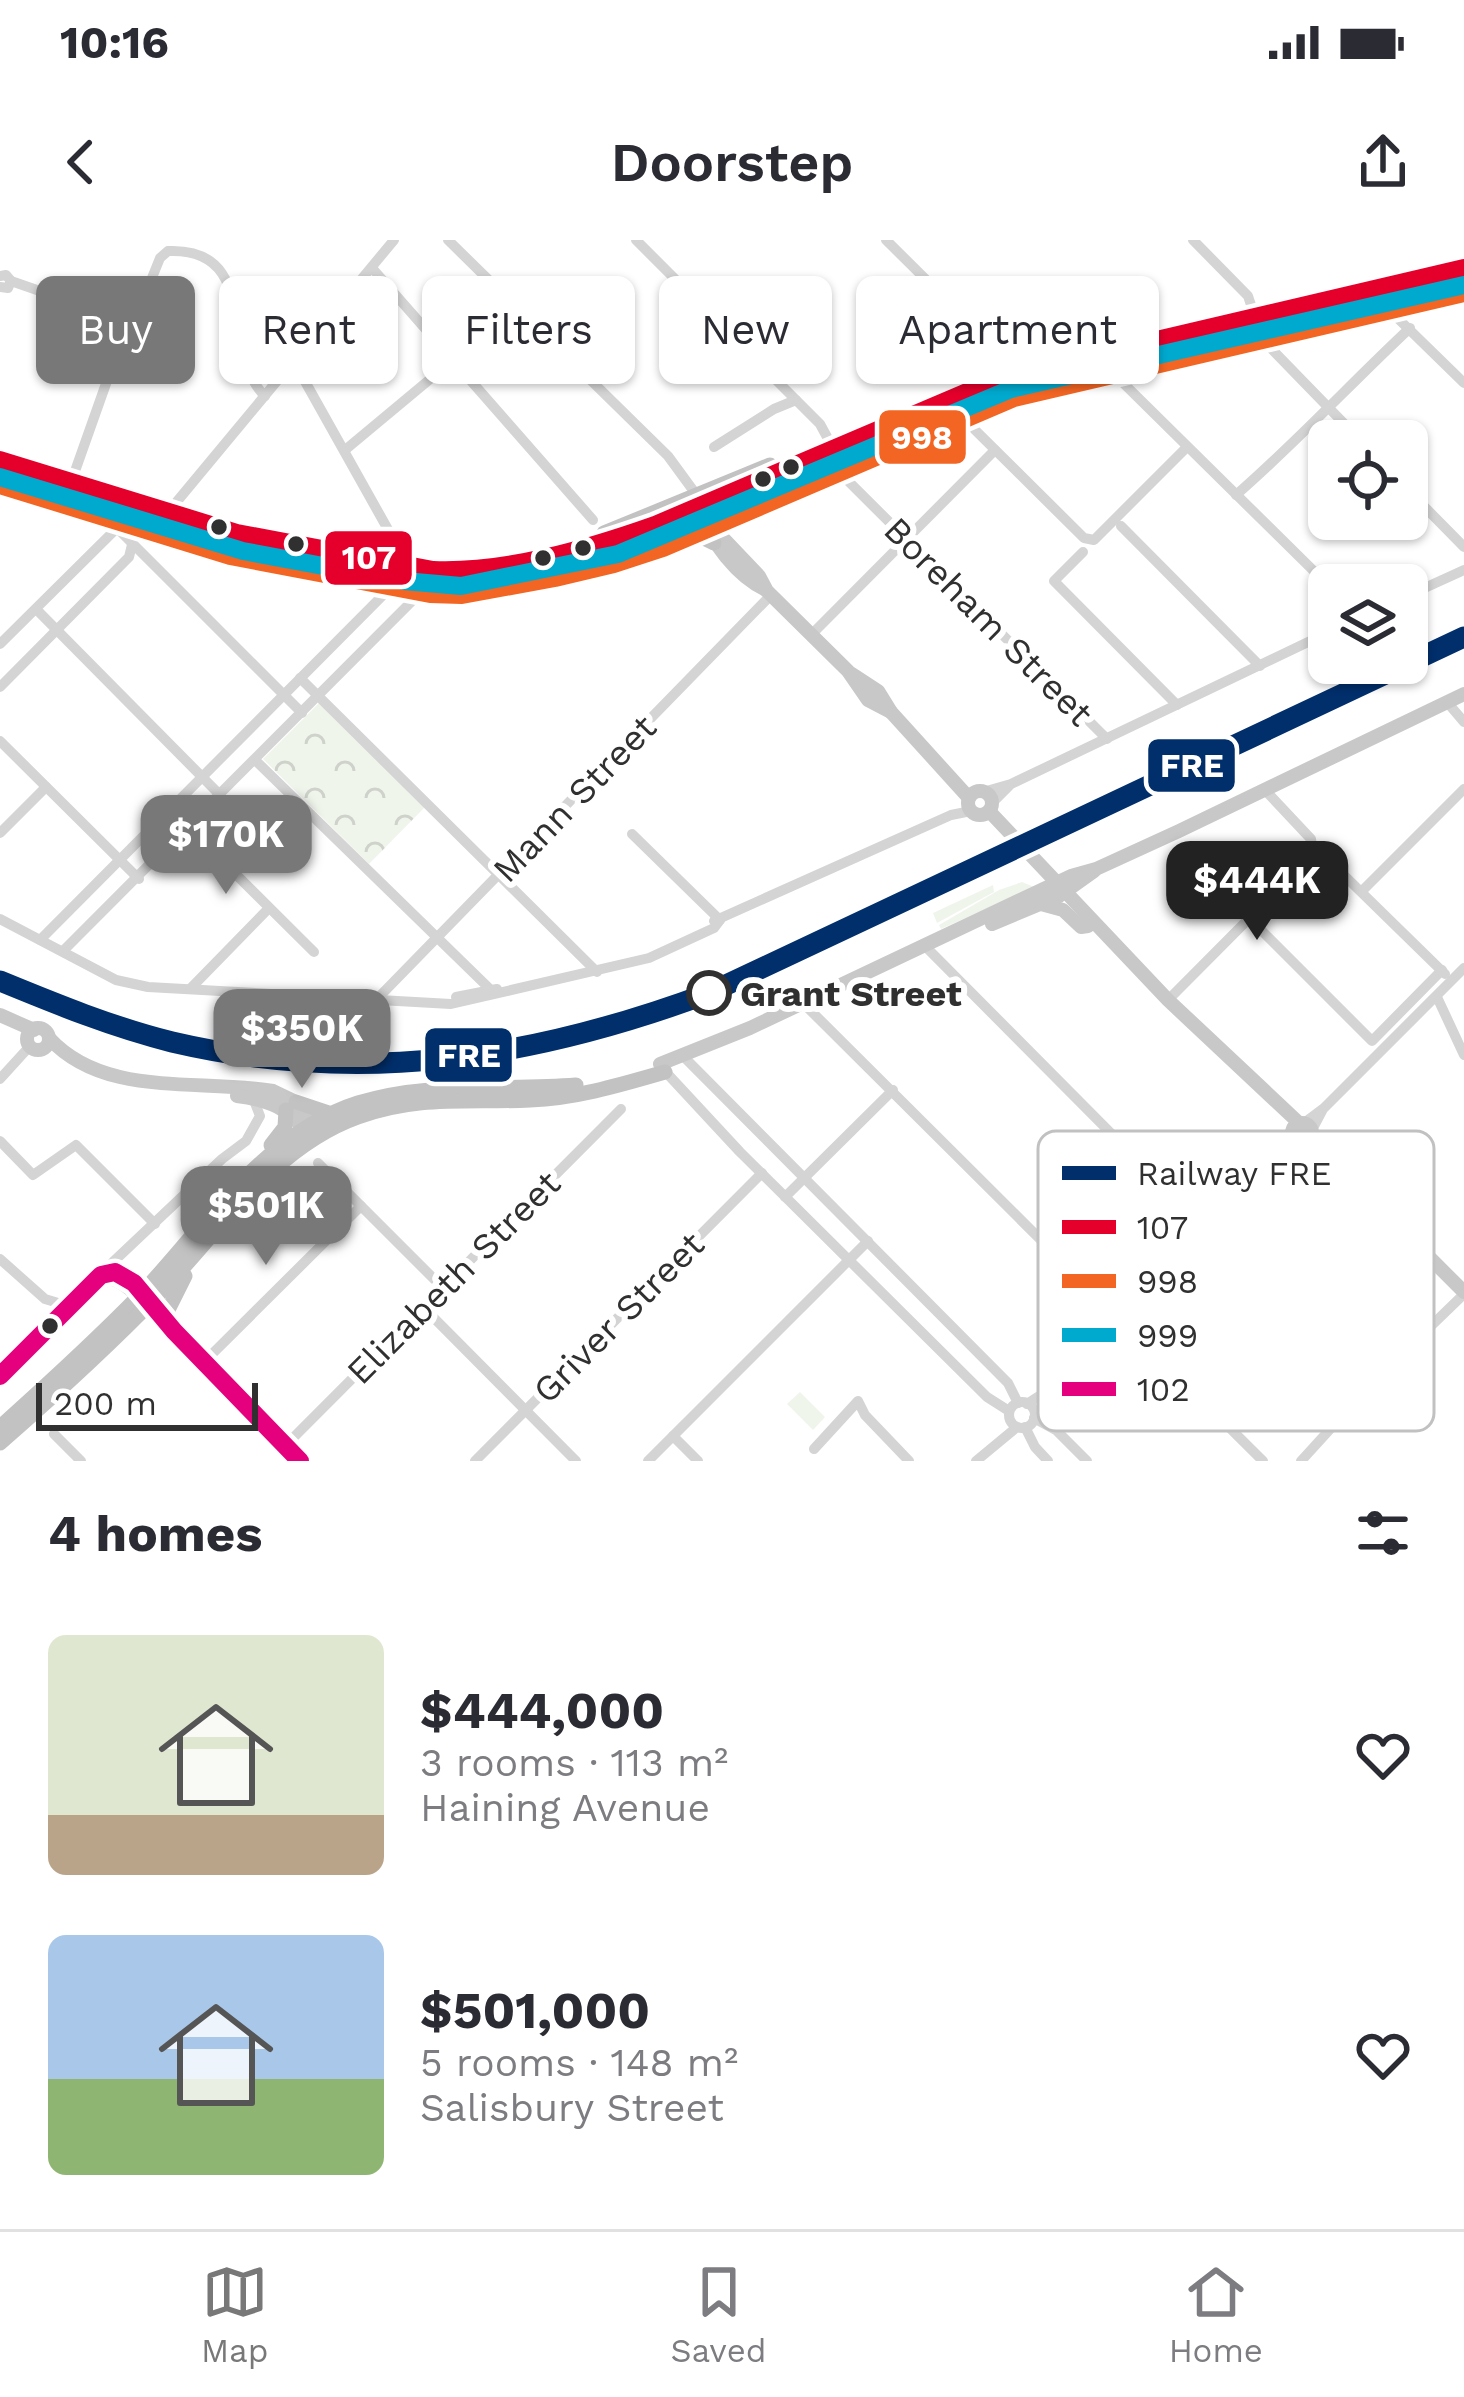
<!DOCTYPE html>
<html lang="en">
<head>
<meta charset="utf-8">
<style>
  :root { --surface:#fff; --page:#f2f2f3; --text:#2b2b33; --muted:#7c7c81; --line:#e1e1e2; --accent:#787878 }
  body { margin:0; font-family:"Work Sans",sans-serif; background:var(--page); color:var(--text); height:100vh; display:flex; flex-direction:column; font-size:45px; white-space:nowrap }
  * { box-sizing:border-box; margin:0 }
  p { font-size:39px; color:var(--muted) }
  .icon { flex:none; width:66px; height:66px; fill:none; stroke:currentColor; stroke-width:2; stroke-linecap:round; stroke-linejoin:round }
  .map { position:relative; height:1221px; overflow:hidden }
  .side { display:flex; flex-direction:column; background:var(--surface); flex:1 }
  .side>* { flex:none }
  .top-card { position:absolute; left:36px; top:36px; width:1392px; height:108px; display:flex; gap:24px }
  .fabs { position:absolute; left:1308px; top:180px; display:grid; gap:24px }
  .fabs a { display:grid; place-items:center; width:120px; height:120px; border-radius:18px; background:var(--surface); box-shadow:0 3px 9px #0004; font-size:60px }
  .scale { position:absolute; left:36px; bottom:30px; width:222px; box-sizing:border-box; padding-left:12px; border:6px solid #303030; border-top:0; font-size:33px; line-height:42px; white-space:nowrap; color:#303030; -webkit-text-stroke:9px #fff; paint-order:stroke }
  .price { position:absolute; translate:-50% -102px; padding:0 27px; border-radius:24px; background:var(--accent); color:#fff; font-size:39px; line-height:78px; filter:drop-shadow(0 3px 6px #0008) }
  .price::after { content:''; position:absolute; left:50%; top:72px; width:36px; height:27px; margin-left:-18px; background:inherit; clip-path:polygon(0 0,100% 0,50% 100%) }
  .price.on { background:#222; color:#fff }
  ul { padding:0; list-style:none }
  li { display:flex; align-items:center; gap:36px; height:300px; padding:0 48px }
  li span { display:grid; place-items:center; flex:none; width:336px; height:240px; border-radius:18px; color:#555 }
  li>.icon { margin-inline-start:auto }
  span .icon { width:144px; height:144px; fill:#fffc; stroke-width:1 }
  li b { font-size:51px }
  h2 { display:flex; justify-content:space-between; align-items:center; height:144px; padding:0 48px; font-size:51px }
  .chip { padding:0 42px; border-radius:18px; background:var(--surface); box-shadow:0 3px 9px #0004; font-size:42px; line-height:108px }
  .chip.on { background:var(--accent); color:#fff }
  .status { display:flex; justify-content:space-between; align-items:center; height:84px; padding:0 60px; background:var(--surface); direction:ltr }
  .status svg { height:33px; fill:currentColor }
  header { display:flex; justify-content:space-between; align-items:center; height:156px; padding:0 48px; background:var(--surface); font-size:54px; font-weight:600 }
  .tab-bar { display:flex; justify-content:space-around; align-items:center; height:168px; border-top:3px solid var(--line); background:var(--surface); font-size:33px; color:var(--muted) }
  .tab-bar a { display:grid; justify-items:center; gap:6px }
  .tab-bar .on { color:var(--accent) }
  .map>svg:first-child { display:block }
  .grass { fill:#f0f5ec }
  .forest { fill:url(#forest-crowns) }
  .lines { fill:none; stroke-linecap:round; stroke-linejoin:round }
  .minor { stroke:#d4d4d4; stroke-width:10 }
  .major { stroke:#c8c8c8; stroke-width:14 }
  .highway { stroke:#c2c2c2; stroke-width:15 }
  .bus-1-casing { stroke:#fff; stroke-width:27 }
  .bus-2-casing { stroke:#fff; stroke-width:27 }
  .bus-3-casing { stroke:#fff; stroke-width:27 }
  .bus-4-casing { stroke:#fff; stroke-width:27 }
  .bus-1 { stroke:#e4002b; stroke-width:18 }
  .bus-2 { stroke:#f26522; stroke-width:18 }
  .bus-3 { stroke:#00a9ce; stroke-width:18 }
  .bus-4 { stroke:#e5007d; stroke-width:18 }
  .rail-1-casing { stroke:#fff; stroke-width:30 }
  .rail-1 { stroke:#002f6c; stroke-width:21 }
  .bus-dot { fill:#303030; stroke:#fff; stroke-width:4.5 }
  .stop-dot { fill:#fff; stroke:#303030; stroke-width:6 }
  .labels { text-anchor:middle; stroke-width:12; stroke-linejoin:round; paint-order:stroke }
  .street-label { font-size:36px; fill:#303030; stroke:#fff }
  .stop-label { font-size:36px; font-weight:bold; fill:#303030; stroke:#fff; text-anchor:start }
  .key { fill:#fff; stroke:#c1c1c1; stroke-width:3 }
  .key-label { font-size:33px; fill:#303030 }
  .line-badge { stroke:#fff; stroke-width:4.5 }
  .badge-label { font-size:33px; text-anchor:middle; font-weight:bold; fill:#fff }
</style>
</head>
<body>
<div class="status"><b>10:16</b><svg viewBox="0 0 49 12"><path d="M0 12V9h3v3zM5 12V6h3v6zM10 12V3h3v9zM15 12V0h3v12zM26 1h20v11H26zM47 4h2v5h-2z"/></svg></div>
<header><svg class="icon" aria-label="back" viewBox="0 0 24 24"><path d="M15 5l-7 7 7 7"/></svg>Doorstep<svg class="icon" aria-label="share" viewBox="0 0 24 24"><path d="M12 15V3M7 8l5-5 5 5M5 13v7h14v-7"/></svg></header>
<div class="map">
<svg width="1464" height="1221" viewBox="0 0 1464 1221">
  <defs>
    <pattern id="forest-crowns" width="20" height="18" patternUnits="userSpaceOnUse" patternTransform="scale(3)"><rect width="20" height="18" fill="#f0f5ec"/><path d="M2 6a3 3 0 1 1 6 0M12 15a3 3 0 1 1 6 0" fill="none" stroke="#ced2cb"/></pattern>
  </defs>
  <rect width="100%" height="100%" fill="#fff"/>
  <g class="grass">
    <path d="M 1022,642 L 1034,647 L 941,689 L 939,685 L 999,650 Z"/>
    <path d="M 993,645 L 994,652 L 937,683 L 933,673 Z"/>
    <path d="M 800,1152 L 825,1177 L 813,1190 L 787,1164 Z"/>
  </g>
  <path class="forest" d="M 320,462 L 426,566 L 369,624 L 263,519 Z"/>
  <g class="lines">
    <g class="minor">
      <path d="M 448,0 L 668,216 L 698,257"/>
      <path d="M 636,0 L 820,184 L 833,208"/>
      <path d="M 886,0 L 995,108 L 1007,135"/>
      <path d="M 1193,0 L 1248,56 L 1255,77"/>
      <path d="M 1453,22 L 1464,47"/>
      <path d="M 372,28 L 593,280"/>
      <path d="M 0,36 L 6,35 L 11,41 L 8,48 L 0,47"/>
      <path d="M 11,41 L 129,82"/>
      <path d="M 1372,41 L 1380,61 L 1464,143"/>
      <path d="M 1257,94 L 1361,201"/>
      <path d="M 1099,104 L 1111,131 L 1329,346"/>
      <path d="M 293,120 L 395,302"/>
      <path d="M 967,182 L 1084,298 L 1094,300 L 1187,207"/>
      <path d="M 714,207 L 774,169 L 796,160"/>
      <path d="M 345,210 L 453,120"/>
      <path d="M 820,213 L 1107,499"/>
      <path d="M 74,234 L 125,90 L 141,65 L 160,18 L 168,11 C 261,7 220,114 265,156"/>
      <path d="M 1407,249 L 1464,307"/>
      <path d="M 1236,255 C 1297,202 1351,143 1410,88"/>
      <path d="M 174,265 L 394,0"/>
      <path d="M 1121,286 L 1260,426"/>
      <path d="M 117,288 L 302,473"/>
      <path d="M 1083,312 L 1054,341 L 1177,465"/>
      <path d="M 1407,356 L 1464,330"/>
      <path d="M 36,369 L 221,556"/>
      <path d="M 811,395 L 995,210"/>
      <path d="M 0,404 L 117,288 L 134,253"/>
      <path d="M 300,438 L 597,732"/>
      <path d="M 0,447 L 129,317 L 144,256"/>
      <path d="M 1447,462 L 1464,482"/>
      <path d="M 0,501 L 139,639"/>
      <path d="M 255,520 L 494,753"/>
      <path d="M 983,552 L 1011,544 L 1329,392"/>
      <path d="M 991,564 L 1009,546"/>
      <path d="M 170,569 L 314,712"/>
      <path d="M 0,593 L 46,547"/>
      <path d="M 632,594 L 720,680"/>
      <path d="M 1314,606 L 1445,734"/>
      <path d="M 1213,639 L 1218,622 L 1237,614 L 1276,650"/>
      <path d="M 1363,650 L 1464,549"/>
      <path d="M 1249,678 L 1372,801 L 1442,730"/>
      <path d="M 0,679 L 116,740 L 148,747 L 451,764 L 649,718 L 714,688 L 720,680"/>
      <path d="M 714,681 L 951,575 L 971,571"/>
      <path d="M 40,700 L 402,336 L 408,317"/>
      <path d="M 924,705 L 1207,990"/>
      <path d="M 63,711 L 427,346 L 433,322"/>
      <path d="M 190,749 L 269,668"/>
      <path d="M 456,757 L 497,749"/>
      <path d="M 1437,757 L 1464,815"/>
      <path d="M 376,760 L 771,355"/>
      <path d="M 1168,760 L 1313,614 L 1311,599 L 1264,549"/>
      <path d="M 803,763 L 1263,1221"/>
      <path d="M 682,815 L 1008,1143 L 1018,1163"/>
      <path d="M 662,828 L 740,912 L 987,1157 L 1009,1171"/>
      <path d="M 0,839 L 30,806"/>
      <path d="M 1304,883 L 1324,868 L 1464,728"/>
      <path d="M 1312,890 L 1322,871"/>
      <path d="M 0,901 L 33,935 L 76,905 L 155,984"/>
      <path d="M 318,923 L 443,1048"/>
      <path d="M 785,957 L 893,850"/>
      <path d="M 1214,983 L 1374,1141"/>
      <path d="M 0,1019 L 45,1059 L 68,1066"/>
      <path d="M 104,1032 L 126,1037 L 167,1078"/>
      <path d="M 88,1056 C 93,1051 102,1042 111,1041 C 132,1041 276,1197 300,1221"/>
      <path d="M 423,1067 L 576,1221"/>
      <path d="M 204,1122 L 361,966"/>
      <path d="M 0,1136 L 113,1022 L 222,919 L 246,901 L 260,876 L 253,858"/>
      <circle cx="1022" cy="1175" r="13"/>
      <path d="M 1027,1164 L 1044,1153 C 1128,1068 1216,987 1291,895"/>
      <path d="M 1034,1178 L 1056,1190 L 1087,1221"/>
      <path d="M 1025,1187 L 1035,1207 L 1048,1221"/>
      <path d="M 54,1194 L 81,1221"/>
      <path d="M 673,1196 L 698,1221"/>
      <path d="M 285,1206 L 621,869"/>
      <path d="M 814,1209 L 858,1161 L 865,1175 L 909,1221"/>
      <path d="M 475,1221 L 762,933"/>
      <path d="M 648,1221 L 868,1001"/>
      <path d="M 976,1221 L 1017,1187"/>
      <path d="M 1301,1221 L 1374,1141 L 1464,1054"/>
    </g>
    <g class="major">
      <path d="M 689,260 C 710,294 729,332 766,350"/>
      <path d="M 700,260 L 723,298 L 759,336 L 767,351 L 848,431 L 868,460 L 891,472"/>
      <path d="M 852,434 L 878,451 L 891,472 L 969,558"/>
      <circle cx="980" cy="563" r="12"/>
      <path d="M 989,571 L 1168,760 L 1299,883"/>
      <path d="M 1041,664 L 1063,670 L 1081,687 L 1088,686"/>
      <path d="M 992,684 L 1059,656 L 1094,631"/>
      <path d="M 0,775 L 34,790"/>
      <circle cx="38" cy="799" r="11"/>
      <path d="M 49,798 C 105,859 199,838 273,851 L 296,862 L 319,893"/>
      <path d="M 660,824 L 750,788 L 1071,636 L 1096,629 L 1179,591 L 1464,454"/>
      <path d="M 237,856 C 268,860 290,868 308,895"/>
      <circle cx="1302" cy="893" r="10"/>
      <path d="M 1304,903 C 1331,921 1366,947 1385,974 C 1396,990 1397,999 1418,1006"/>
      <path d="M 1386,976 L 1405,984 L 1418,1006 L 1464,1052"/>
    </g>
    <g class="highway">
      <path d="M 0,220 L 237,293 L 433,330 L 460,331 L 551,314 L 609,301 L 655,285 L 1007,135 L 1464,28"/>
      <path d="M 669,281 L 714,303"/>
      <path d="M 604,293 L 770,225"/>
      <path d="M 296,862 L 332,874"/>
      <path d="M 271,905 L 285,887 L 286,870"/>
      <path d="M 165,1076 L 185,1036"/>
      <path d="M 0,1187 C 48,1144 95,1101 140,1055 C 203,988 266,892 358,863 C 429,841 502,851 576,845"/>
      <path d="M 0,1203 C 55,1155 110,1105 161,1052 C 220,990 274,907 358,877 C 419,855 468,863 530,860 C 577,858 620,845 665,832"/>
    </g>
    <g class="bus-1-casing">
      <path id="bus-1" d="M 0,220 L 237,293 L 433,330 C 506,333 587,309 655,285 L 1007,135 L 1464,28"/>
    </g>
    <g class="bus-2-casing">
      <path id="bus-2" d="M 0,245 L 230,316 L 430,354 L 462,355 L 555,338 L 614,324 L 663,308 L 1014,158 L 1464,53"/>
    </g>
    <g class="bus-3-casing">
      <path id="bus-3" d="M 0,237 L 243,311 L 404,341 L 461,346 L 618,314 L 1011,149 L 1464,45"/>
    </g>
    <g class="bus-4-casing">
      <path id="bus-4" d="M 0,1136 L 101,1035 L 115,1032 L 134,1043 L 174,1091 L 300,1221"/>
    </g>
    <use href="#bus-1" class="bus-1"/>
    <use href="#bus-2" class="bus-2"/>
    <use href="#bus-3" class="bus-3"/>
    <use href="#bus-4" class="bus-4"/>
    <g class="rail-1-casing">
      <path id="rail-1" d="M 0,741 C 56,764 112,787 172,802 C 360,846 531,819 709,753 L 1464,397"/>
    </g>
    <use href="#rail-1" class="rail-1"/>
  </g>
  <g class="bus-dot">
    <circle cx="791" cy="227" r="10"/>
    <circle cx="763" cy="239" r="10"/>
    <circle cx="219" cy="287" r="10"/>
    <circle cx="296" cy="304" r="10"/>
    <circle cx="583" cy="308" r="10"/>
    <circle cx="543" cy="318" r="10"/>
    <circle cx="50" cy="1086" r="10"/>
  </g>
  <circle class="stop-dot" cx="709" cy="753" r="20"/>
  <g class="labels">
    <g class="street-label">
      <text transform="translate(989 381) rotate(45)" y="13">Boreham Street</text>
      <text transform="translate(574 558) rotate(-46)" y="13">Mann Street</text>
      <text transform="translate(453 1037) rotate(-45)" y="13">Elizabeth Street</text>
      <text transform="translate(618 1077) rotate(-45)" y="13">Griver Street</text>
    </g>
    <g class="stop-label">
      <text x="740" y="766">Grant Street</text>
    </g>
  </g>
  <rect x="1038" y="891" width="396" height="300" rx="18" class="key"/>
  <rect x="1062" y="926" width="54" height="14" fill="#002f6c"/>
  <rect x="1062" y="980" width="54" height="14" fill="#e4002b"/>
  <rect x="1062" y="1034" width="54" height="14" fill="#f26522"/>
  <rect x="1062" y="1088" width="54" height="14" fill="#00a9ce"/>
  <rect x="1062" y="1142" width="54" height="14" fill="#e5007d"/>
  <g class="key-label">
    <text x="1137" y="945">Railway FRE</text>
    <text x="1137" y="999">107</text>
    <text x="1137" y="1053">998</text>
    <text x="1137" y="1107">999</text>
    <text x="1137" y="1161">102</text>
  </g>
  <g class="line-badge">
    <rect x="877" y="168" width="91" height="58" rx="12" fill="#f26522"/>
    <rect x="323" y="289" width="91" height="58" rx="12" fill="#e4002b"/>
    <rect x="1146" y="497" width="91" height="57" rx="12" fill="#002f6c"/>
    <rect x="423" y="786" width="91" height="58" rx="12" fill="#002f6c"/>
  </g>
  <g class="badge-label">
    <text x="922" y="209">998</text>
    <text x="369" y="329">107</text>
    <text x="1192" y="537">FRE</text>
    <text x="469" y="827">FRE</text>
  </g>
</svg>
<div class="fabs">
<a><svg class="icon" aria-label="locate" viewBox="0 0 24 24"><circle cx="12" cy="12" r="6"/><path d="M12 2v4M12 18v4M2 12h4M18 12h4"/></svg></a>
<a><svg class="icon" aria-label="layers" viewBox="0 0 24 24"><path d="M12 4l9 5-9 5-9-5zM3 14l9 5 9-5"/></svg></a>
</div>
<div class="scale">200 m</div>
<b class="price" style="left:226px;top:657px">$170K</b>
<b class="price on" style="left:1257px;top:703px">$444K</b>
<b class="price" style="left:302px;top:851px">$350K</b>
<b class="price" style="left:266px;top:1028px">$501K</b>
<div class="top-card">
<a class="chip on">Buy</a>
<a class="chip">Rent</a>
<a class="chip">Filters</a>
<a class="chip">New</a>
<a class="chip">Apartment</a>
</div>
</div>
<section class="side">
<h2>4 homes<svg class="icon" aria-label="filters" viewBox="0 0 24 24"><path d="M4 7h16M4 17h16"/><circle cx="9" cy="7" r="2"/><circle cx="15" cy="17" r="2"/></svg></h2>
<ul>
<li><span style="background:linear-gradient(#dfe7d0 75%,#b9a48a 0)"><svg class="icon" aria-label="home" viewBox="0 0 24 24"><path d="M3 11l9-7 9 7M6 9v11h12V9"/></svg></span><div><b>$444,000</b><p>3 rooms · 113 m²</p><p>Haining Avenue</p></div><svg class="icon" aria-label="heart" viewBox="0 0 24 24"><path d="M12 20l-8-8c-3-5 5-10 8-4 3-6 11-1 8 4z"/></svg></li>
<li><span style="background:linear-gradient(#a9c7e8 60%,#8fb573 0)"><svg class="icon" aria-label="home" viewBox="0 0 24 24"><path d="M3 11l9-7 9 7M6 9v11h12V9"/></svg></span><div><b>$501,000</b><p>5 rooms · 148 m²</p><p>Salisbury Street</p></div><svg class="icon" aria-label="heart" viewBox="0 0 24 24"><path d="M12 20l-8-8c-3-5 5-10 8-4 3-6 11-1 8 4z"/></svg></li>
</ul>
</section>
<nav class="tab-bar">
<a class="on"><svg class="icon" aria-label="map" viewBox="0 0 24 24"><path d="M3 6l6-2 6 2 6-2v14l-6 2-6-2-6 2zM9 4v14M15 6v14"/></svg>Map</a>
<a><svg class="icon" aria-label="saved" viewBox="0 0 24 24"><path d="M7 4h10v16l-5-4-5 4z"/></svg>Saved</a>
<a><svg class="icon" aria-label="home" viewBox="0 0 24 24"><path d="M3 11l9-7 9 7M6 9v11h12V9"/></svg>Home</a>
</nav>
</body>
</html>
